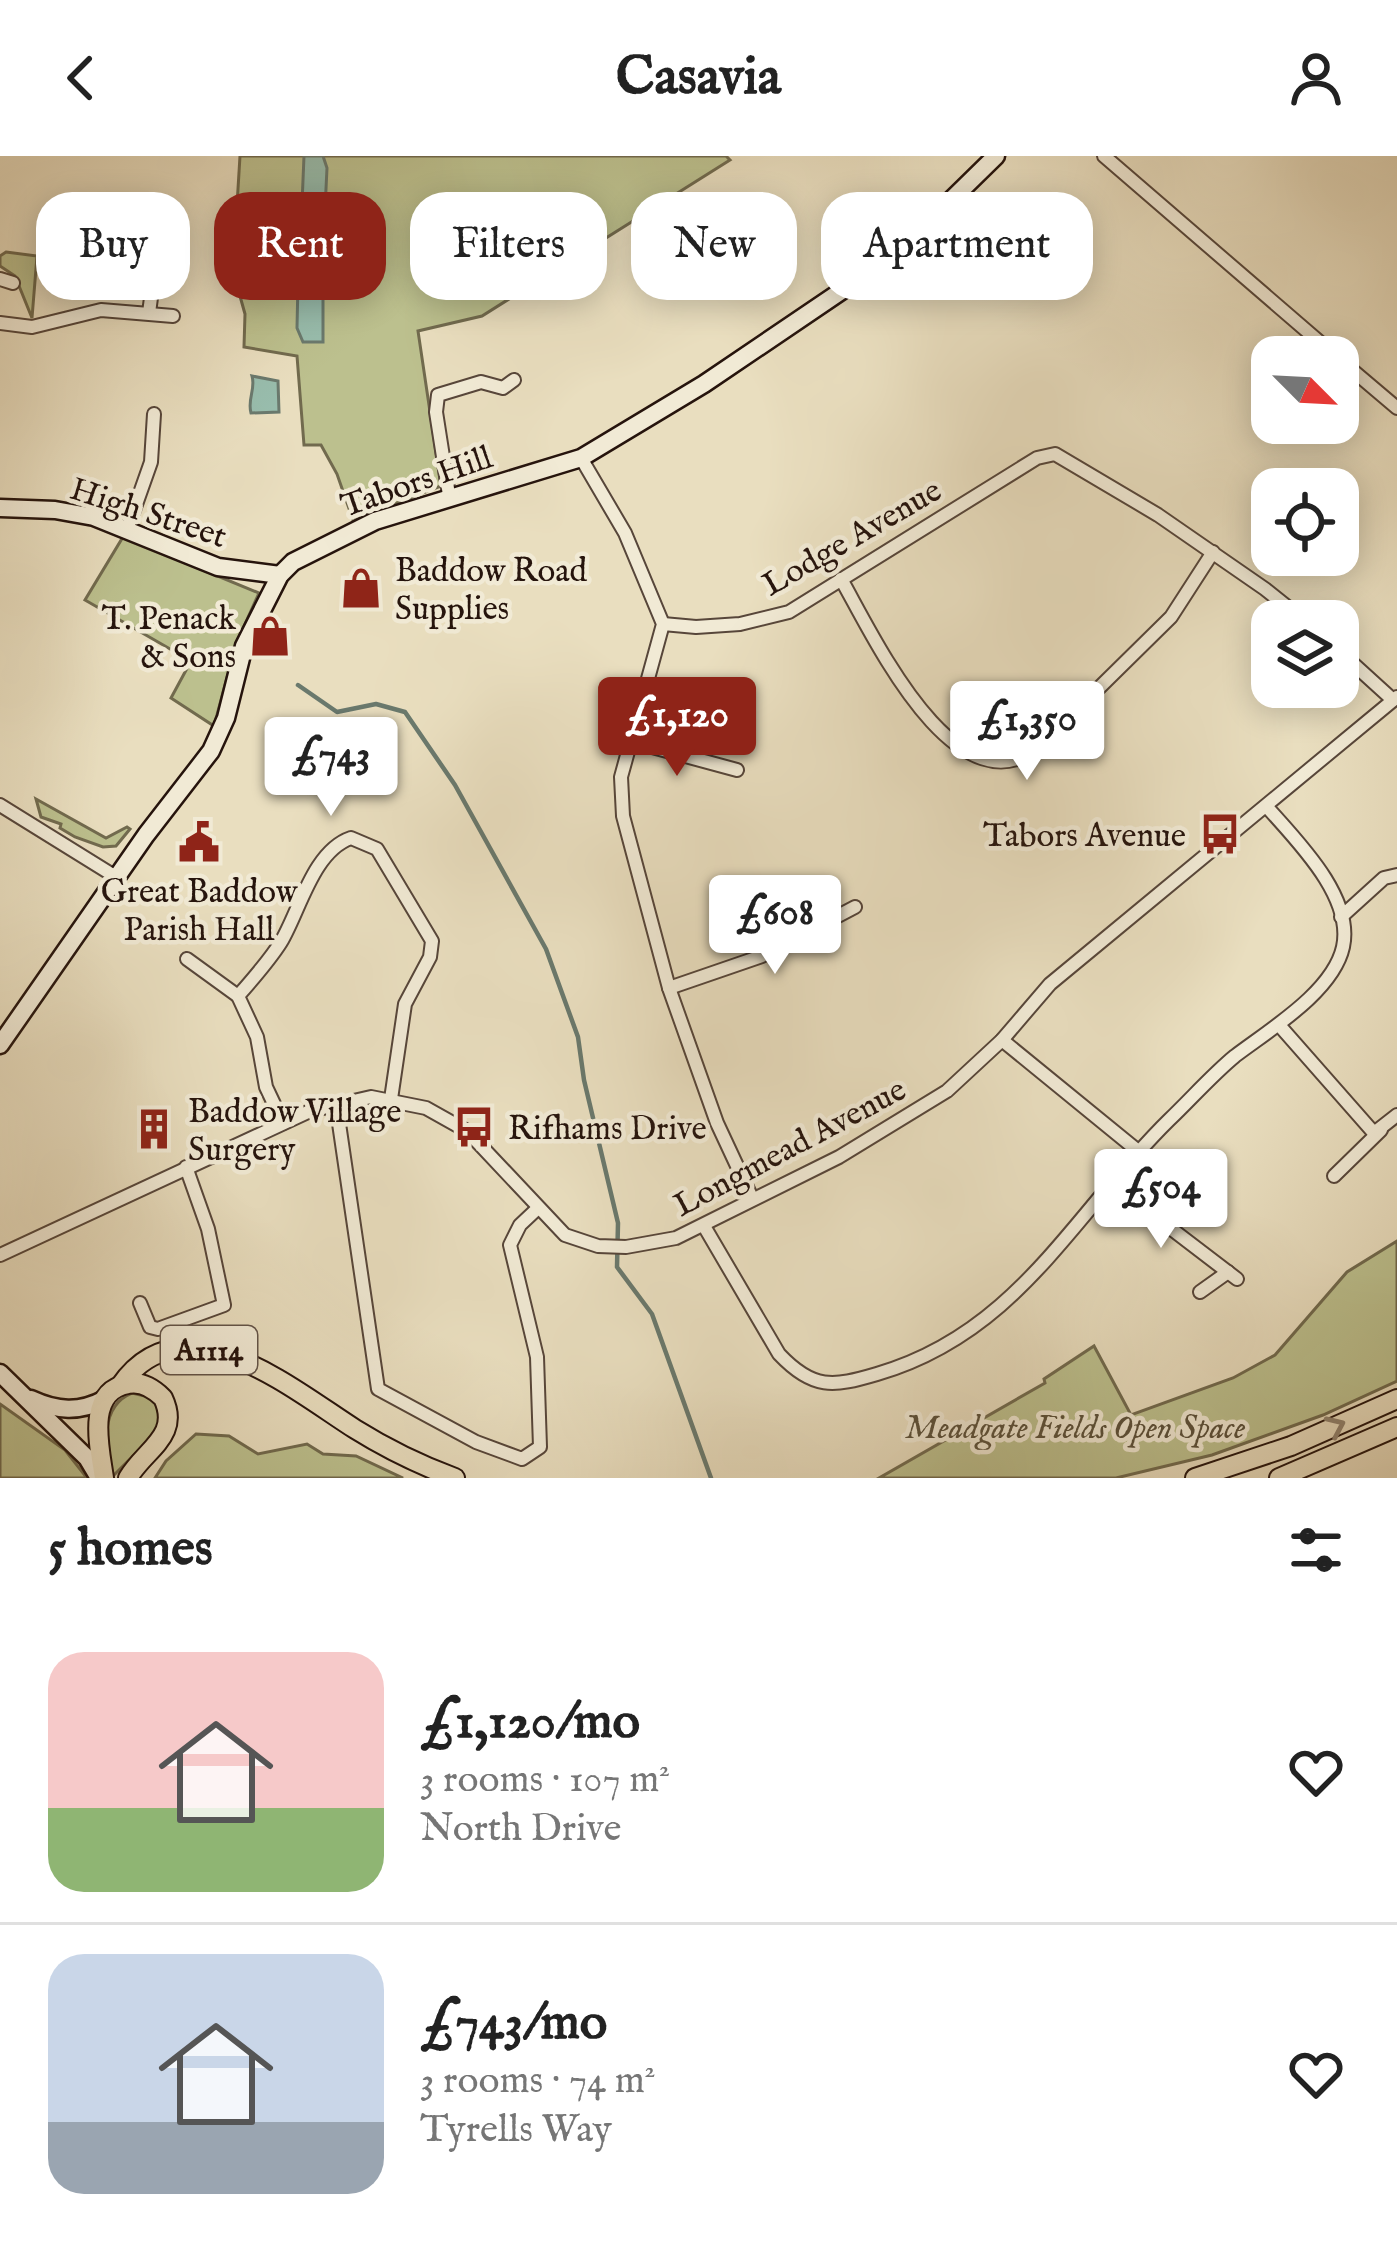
<!DOCTYPE html>
<html lang="en">
<head>
<meta charset="utf-8">
<style>
  :root { --surface:#fff; --page:#f6f6f6; --text:#222; --muted:#767676; --line:#e0e0e0; --accent:#8f2418 }
  body { margin:0; font-family:"IM FELL English",serif; background:var(--page); color:var(--text); height:100vh; display:flex; flex-direction:column; font-size:45px; white-space:nowrap }
  * { box-sizing:border-box; margin:0 }
  p { font-size:39px; color:var(--muted) }
  .icon { flex:none; width:66px; height:66px; fill:none; stroke:currentColor; stroke-width:2; stroke-linecap:round; stroke-linejoin:round }
  .map { position:relative; height:1322px; overflow:hidden }
  .drawer { display:flex; flex-direction:column; background:var(--surface); flex:1 }
  .drawer>* { flex:none }
  .banner { position:absolute; left:36px; top:36px; width:1326px; height:108px; display:flex; gap:24px }
  .needle { width:78px; rotate:114deg }
  .controls { position:absolute; left:1251px; top:180px; display:grid; gap:24px }
  .controls a { display:grid; place-items:center; width:108px; height:108px; border-radius:24px; background:var(--surface); box-shadow:0 6px 30px #0003; font-size:60px }
  .price { position:absolute; translate:-50% -102px; padding:0 27px; border-radius:12px; background:#fff; color:#222; font-size:39px; line-height:78px; filter:drop-shadow(0 3px 6px #0008) }
  .price::after { content:''; position:absolute; left:50%; top:72px; width:36px; height:27px; margin-left:-18px; background:inherit; clip-path:polygon(0 0,100% 0,50% 100%) }
  .price.current { background:var(--accent); color:#fff }
  ul { padding:0; list-style:none }
  li { display:flex; align-items:center; gap:36px; height:300px; padding:0 48px }
  li+li { border-top:3px solid var(--line) }
  li span { display:grid; place-items:center; flex:none; width:336px; height:240px; border-radius:36px; color:#555 }
  li>.icon { margin-inline-start:auto }
  span .icon { width:144px; height:144px; fill:#fffc; stroke-width:1 }
  li b { font-size:51px }
  h2 { display:flex; justify-content:space-between; align-items:center; height:144px; padding:0 48px; font-size:51px }
  .pill { padding:0 42px; border-radius:36px; background:var(--surface); box-shadow:0 6px 30px #0003; font-size:42px; line-height:108px }
  .pill.current { background:var(--accent); color:#fff }
  header { display:flex; justify-content:space-between; align-items:center; height:156px; padding:0 48px; background:var(--surface); font-size:54px; font-weight:800 }
  .map>svg:first-child { display:block }
  .green { fill:#bcc08e; stroke:#716a4e; stroke-width:3 }
  .water { fill:#98bdad; stroke:#6a796d; stroke-width:3 }
  .lines { fill:none; stroke-linecap:round; stroke-linejoin:round }
  .stream { stroke:#6a796d; stroke-width:4.5 }
  .street-casing { stroke:#57463a; stroke-width:16 }
  .secondary-casing { stroke:#26140d; stroke-width:21 }
  .primary-casing { stroke:#26140d; stroke-width:22 }
  .street { stroke:#f1ead5; stroke-width:12 }
  .secondary { stroke:#f1ead5; stroke-width:16 }
  .primary { stroke:#e9debf; stroke-width:18 }
  .oneway { stroke:#91836f }
  .labels { text-anchor:middle; stroke-width:9; stroke-linejoin:round; paint-order:stroke }
  .shield { fill:#f1ead5; stroke:#635449; stroke-width:3 }
  .shield-label { font-size:30px; font-weight:bold; fill:#26140d }
  .street-label { font-size:33px; fill:#26140d; stroke:#f1ead5 }
  .poi-label { font-size:33px; fill:#26140d; stroke:#f1ead5; text-anchor:start }
  .park-label { font-size:33px; font-style:italic; fill:#5a503a; stroke:#f1ead5 }
</style>
</head>
<body>
<header><svg class="icon" aria-label="back" viewBox="0 0 24 24"><path d="M15 5l-7 7 7 7"/></svg>Casavia<svg class="icon" aria-label="person" viewBox="0 0 24 24"><circle cx="12" cy="8" r="4"/><path d="M4 21q1-7 8-7t8 7"/></svg></header>
<div class="map">
<svg width="1397" height="1322" viewBox="0 0 1397 1322">
  <rect width="100%" height="100%" fill="#e9debf"/>
  <filter id="stains"><feTurbulence type="fractalNoise" baseFrequency=".00167" numOctaves="4"/><feColorMatrix values="0 0 0 0 .2 0 0 0 0 .09 0 0 0 0 .02 0 0 0 .5 -.17"/></filter>
  <radialGradient id="worn" r=".72"><stop offset=".6" stop-color="#630" stop-opacity="0"/><stop offset="1" stop-color="#630" stop-opacity=".3"/></radialGradient>
  <g class="green">
    <path d="M 240,0 L 726,0 L 730,4 L 482,160 L 418,175 L 441,330 L 353,364 L 337,318 L 321,289 L 304,289 L 297,200 L 244,191 L 245,158 L 233,115 Z"/>
    <path d="M 6,96 L 37,100 L 32,162 L 15,120 L 0,110 L 0,100 Z"/>
    <path d="M 123,381 L 259,437 L 236,488 L 214,570 L 171,542 L 191,505 L 85,444 Z"/>
    <path d="M 36,643 L 106,682 L 127,671 L 130,673 L 116,690 L 103,691 L 75,681 L 60,672 L 61,668 L 41,661 Z"/>
    <path d="M 1397,1085 L 1397,1225 L 1323,1259 L 1212,1299 L 1116,1322 L 879,1322 L 1045,1227 L 1044,1223 L 1094,1190 L 1131,1259 L 1233,1222 L 1275,1199 L 1347,1116 Z"/>
    <path d="M 132,1237 L 149,1241 L 159,1251 L 161,1272 L 111,1322 C 105,1293 99,1250 132,1237 Z"/>
    <path d="M 0,1248 L 65,1294 L 87,1322 L 0,1322 Z"/>
    <path d="M 196,1278 L 229,1280 L 258,1298 L 307,1288 L 323,1298 L 356,1300 L 403,1322 L 155,1322 L 166,1305 Z"/>
  </g>
  <g class="water">
    <path d="M 304,0 L 323,0 L 327,12 L 324,74 L 301,72 Z"/>
    <path d="M 299,81 L 323,83 L 323,186 L 303,186 L 297,172 Z"/>
    <path d="M 252,220 L 278,225 L 279,256 L 251,257 C 247,243 256,233 252,220 Z"/>
  </g>
  <g class="lines">
    <path class="stream" d="M 298,529 L 337,556 L 376,548 L 405,556 L 455,629 L 546,793 L 578,881 L 584,924 L 618,1067 L 617,1111 L 652,1158 L 711,1322"/>
    <g class="street-casing">
      <g id="street">
        <path d="M 1104,0 L 1337,201"/>
        <path d="M 0,123 L 13,127"/>
        <path d="M 149,157 L 152,134"/>
        <path d="M 0,167 L 32,171 L 101,154 L 173,160"/>
        <path d="M 1338,202 L 1397,252"/>
        <path d="M 581,302 L 625,377 L 663,468 L 621,621 L 623,660 L 669,832 L 717,967 L 752,1042"/>
        <path d="M 449,339 L 436,256 L 438,239 L 481,226 L 503,232 L 514,224"/>
        <path d="M 127,374 L 151,306 L 154,258"/>
        <path d="M 841,423 C 873,479 954,655 1038,592 L 1171,461 L 1213,396"/>
        <path d="M 663,468 L 696,471 L 740,468 L 789,456 L 1037,302 L 1055,298 L 1158,359 L 1265,433 L 1305,465"/>
        <path d="M 1338,494 L 1393,544"/>
        <path d="M 630,585 L 737,614"/>
        <path d="M 0,649 L 116,721"/>
        <path d="M 1341,761 L 1384,722 L 1397,719"/>
        <path d="M 187,803 L 238,840"/>
        <path d="M 669,832 L 762,800 L 855,751"/>
        <path d="M 1279,869 L 1374,977 L 1397,959"/>
        <path d="M 1002,884 L 1138,995"/>
        <path d="M 336,947 L 378,1233 L 476,1286 L 522,1303 L 540,1291 L 537,1201 L 510,1089 L 520,1069 L 537,1053"/>
        <path d="M 283,967 L 266,931 L 257,881 L 238,840 C 253,823 269,805 281,786 C 300,754 313,695 351,682 L 377,693 L 432,785 L 430,801 L 405,848 L 391,943"/>
        <path d="M 1334,1020 L 1381,974"/>
        <path d="M 1114,1029 L 1237,1123"/>
        <path d="M 704,1070 L 779,1198 C 813,1234 833,1231 877,1218 C 1018,1177 1072,1059 1169,964 C 1191,943 1212,919 1235,900 C 1269,874 1333,836 1343,791 C 1354,741 1297,685 1267,651"/>
        <path d="M 0,1099 L 310,955 L 371,941 L 426,952 L 467,975 L 565,1079 L 598,1090 L 626,1091 L 676,1082 L 839,1001 L 947,935 L 1002,884 L 1050,828 L 1397,541"/>
        <path d="M 1200,1136 L 1228,1116"/>
        <path d="M 140,1147 L 150,1171 L 158,1173 L 224,1149 L 208,1073 L 186,1011"/>
      </g>
    </g>
    <g class="secondary-casing">
      <g id="secondary">
        <path d="M 0,352 L 55,354 L 94,361 L 218,411 L 280,419"/>
        <path d="M 0,889 L 146,679 L 211,595 L 226,562 L 244,490 L 280,419 L 293,406 L 375,365 L 581,302 L 704,228 L 896,98 L 996,0"/>
        <path d="M 0,1217 L 87,1302 L 99,1322"/>
        <path d="M 31,1243 C 57,1255 79,1257 105,1243"/>
      </g>
    </g>
    <g class="primary-casing">
      <g id="primary">
        <path d="M 120,1230 C 182,1140 292,1233 355,1273 C 387,1293 420,1309 455,1322"/>
        <path d="M 104,1322 C 100,1293 85,1235 128,1228 C 142,1225 153,1232 163,1242 C 181,1280 145,1293 128,1322"/>
        <path d="M 1195,1322 L 1291,1290 L 1397,1243"/>
        <path d="M 1279,1322 L 1397,1271"/>
      </g>
    </g>
    <use href="#street" class="street"/>
    <use href="#secondary" class="secondary"/>
    <use href="#primary" class="primary"/>
  </g>
  <defs><path id="oneway-chevron" d="M-2-3.5L2.5 0L-2 3.5" fill="none" stroke-width="1.6" stroke-linecap="round" stroke-linejoin="round" transform="scale(3)"/></defs>
  <use class="oneway" href="#oneway-chevron" transform="translate(1336 1270) rotate(-24)"/>
  <defs>
    <g id="shop-bare" transform="scale(3.24)"><path d="M-5-2.5h2.3a2.7 3.5 0 0 1 5.4 0H5L5.5 6h-11ZM-1.5-2.5h3a1.5 2.3 0 0 0-3 0Z" fill="#8f2418" stroke="#f1ead5" stroke-width="2.5" paint-order="stroke"/></g>
    <g id="bus-bare" transform="scale(3.24)"><path d="M-5-6H5V4H4V6H2V4H-2V6H-4V4H-5ZM-3.5-4V0h7V-4ZM-3.5 1.2v1.5H-2V1.2ZM2 1.2v1.5H3.5V1.2Z" fill="#8f2418" stroke="#f1ead5" stroke-width="2.5" paint-order="stroke"/></g>
    <g id="civic-bare" transform="scale(3.24)"><path d="M-.6-6.5H3V-4.5H.6V-3L4-1V1h2V6H-6V1h2V-1L-.6-3ZM-1.2 2.5V6h2.4V2.5Z" fill="#8f2418" stroke="#f1ead5" stroke-width="2.5" paint-order="stroke"/></g>
    <g id="building-bare" transform="scale(3.24)"><path d="M-4-6H4V6H1V3H-1V6H-4ZM-2.5-4.3h1.7v1.8h-1.7ZM.8-4.3h1.7v1.8H.8ZM-2.5-1h1.7V.8h-1.7ZM.8-1h1.7V.8H.8Z" fill="#8f2418" stroke="#f1ead5" stroke-width="2.5" paint-order="stroke"/></g>
  </defs>
  <g fill-rule="evenodd">
    <use href="#shop-bare" x="361" y="432"/>
    <use href="#shop-bare" x="270" y="480"/>
    <use href="#bus-bare" x="1220" y="678"/>
    <use href="#civic-bare" x="199" y="686"/>
    <use href="#bus-bare" x="474" y="971"/>
    <use href="#building-bare" x="154" y="973"/>
  </g>
  <g class="labels">
    <rect class="shield" x="161" y="1170" width="96" height="48" rx="9"/>
    <g class="shield-label">
      <text x="209" y="1204">A1114</text>
    </g>
    <g class="street-label">
      <text transform="translate(416 324) rotate(-19)" y="12">Tabors Hill</text>
      <text transform="translate(149 355) rotate(18)" y="12">High Street</text>
      <text transform="translate(851 380) rotate(-30)" y="12">Lodge Avenue</text>
      <text transform="translate(789 990) rotate(-28)" y="12">Longmead Avenue</text>
    </g>
    <g class="poi-label">
      <text x="395" y="425">Baddow Road<tspan x="395" dy="38">Supplies</tspan></text>
      <text x="236" y="473" text-anchor="end">T. Penack<tspan x="236" dy="38">&amp; Sons</tspan></text>
      <text x="1186" y="690" text-anchor="end">Tabors Avenue</text>
      <text x="199" y="746" text-anchor="middle">Great Baddow<tspan x="199" dy="38">Parish Hall</tspan></text>
      <text x="188" y="966">Baddow Village<tspan x="188" dy="38">Surgery</tspan></text>
      <text x="508" y="983">Rifhams Drive</text>
    </g>
    <g class="park-label">
      <text x="1075" y="1282">Meadgate Fields Open Space</text>
    </g>
  </g>
  <rect width="100%" height="100%" filter="url(#stains)"/>
  <rect width="100%" height="100%" fill="url(#worn)"/>
</svg>
<div class="controls">
<a><svg class="needle" viewBox="-14 -14 28 28"><path d="M0-13l5 13h-10z" fill="#e53935"/><path d="M0 13l5-13h-10z" fill="#767676"/></svg></a>
<a><svg class="icon" aria-label="locate" viewBox="0 0 24 24"><circle cx="12" cy="12" r="6"/><path d="M12 2v4M12 18v4M2 12h4M18 12h4"/></svg></a>
<a><svg class="icon" aria-label="layers" viewBox="0 0 24 24"><path d="M12 4l9 5-9 5-9-5zM3 14l9 5 9-5"/></svg></a>
</div>
<b class="price current" style="left:677px;top:623px">£1,120</b>
<b class="price" style="left:1027px;top:627px">£1,350</b>
<b class="price" style="left:331px;top:663px">£743</b>
<b class="price" style="left:775px;top:821px">£608</b>
<b class="price" style="left:1161px;top:1095px">£504</b>
<div class="banner">
<a class="pill">Buy</a>
<a class="pill current">Rent</a>
<a class="pill">Filters</a>
<a class="pill">New</a>
<a class="pill">Apartment</a>
</div>
</div>
<section class="drawer">
<h2>5 homes<svg class="icon" aria-label="filters" viewBox="0 0 24 24"><path d="M4 7h16M4 17h16"/><circle cx="9" cy="7" r="2"/><circle cx="15" cy="17" r="2"/></svg></h2>
<ul>
<li><span style="background:linear-gradient(#f6c9c9 65%,#8fb573 0)"><svg class="icon" aria-label="home" viewBox="0 0 24 24"><path d="M3 11l9-7 9 7M6 9v11h12V9"/></svg></span><div><b>£1,120/mo</b><p>3 rooms · 107 m²</p><p>North Drive</p></div><svg class="icon" aria-label="heart" viewBox="0 0 24 24"><path d="M12 20l-8-8c-3-5 5-10 8-4 3-6 11-1 8 4z"/></svg></li>
<li><span style="background:linear-gradient(#c9d6e8 70%,#9aa5b1 0)"><svg class="icon" aria-label="home" viewBox="0 0 24 24"><path d="M3 11l9-7 9 7M6 9v11h12V9"/></svg></span><div><b>£743/mo</b><p>3 rooms · 74 m²</p><p>Tyrells Way</p></div><svg class="icon" aria-label="heart" viewBox="0 0 24 24"><path d="M12 20l-8-8c-3-5 5-10 8-4 3-6 11-1 8 4z"/></svg></li>
</ul>
</section>
</body>
</html>
